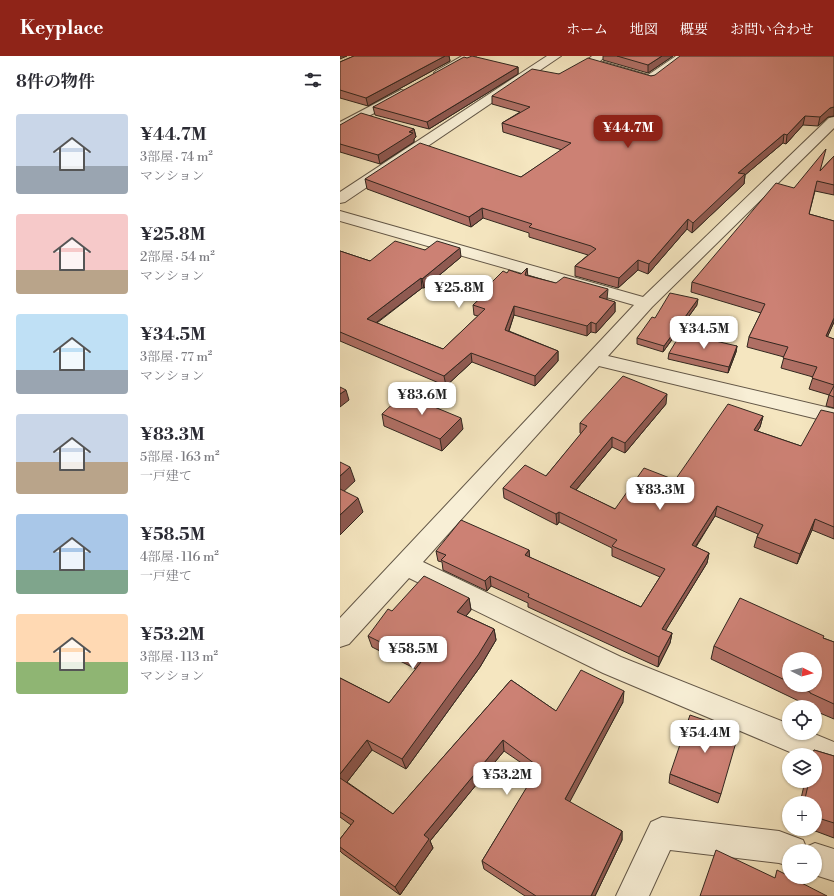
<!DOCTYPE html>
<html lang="ja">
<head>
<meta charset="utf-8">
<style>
  :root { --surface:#fff; --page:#f2f2f3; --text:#2b2b33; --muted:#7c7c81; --accent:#8f2418 }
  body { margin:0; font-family:"Libre Bodoni","Noto Serif JP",serif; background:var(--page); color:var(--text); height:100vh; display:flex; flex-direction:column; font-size:15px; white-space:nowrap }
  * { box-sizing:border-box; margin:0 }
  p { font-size:13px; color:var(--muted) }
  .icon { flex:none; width:22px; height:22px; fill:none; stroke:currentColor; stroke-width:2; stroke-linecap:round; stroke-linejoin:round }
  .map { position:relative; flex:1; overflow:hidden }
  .panel { display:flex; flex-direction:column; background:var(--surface); width:340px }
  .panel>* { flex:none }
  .needle { width:26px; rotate:96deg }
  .buttons { position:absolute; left:442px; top:596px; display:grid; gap:8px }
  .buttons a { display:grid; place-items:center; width:40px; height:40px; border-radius:50%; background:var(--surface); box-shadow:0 1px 3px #0004; font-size:20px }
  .price { position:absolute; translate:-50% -34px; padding:0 9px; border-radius:8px; background:#fff; color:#222; font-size:13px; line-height:26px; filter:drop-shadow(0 1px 2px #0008) }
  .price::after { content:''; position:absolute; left:50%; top:24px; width:12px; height:9px; margin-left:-6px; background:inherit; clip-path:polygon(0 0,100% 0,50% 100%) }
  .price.current { background:var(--accent); color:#fff }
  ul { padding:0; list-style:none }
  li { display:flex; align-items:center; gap:12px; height:100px; padding:0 16px }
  li span { display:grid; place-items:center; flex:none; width:112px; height:80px; border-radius:4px; color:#555 }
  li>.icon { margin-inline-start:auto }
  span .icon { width:48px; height:48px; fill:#fffc; stroke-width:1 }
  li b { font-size:17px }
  h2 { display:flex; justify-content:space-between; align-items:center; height:48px; padding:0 16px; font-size:17px }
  header { display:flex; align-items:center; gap:24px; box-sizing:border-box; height:56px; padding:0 20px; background:var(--accent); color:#fff }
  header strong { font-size:19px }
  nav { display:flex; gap:22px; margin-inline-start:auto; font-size:14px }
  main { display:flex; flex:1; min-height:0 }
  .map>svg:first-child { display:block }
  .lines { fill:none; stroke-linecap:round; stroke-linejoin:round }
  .minor-casing { stroke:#635747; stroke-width:2 }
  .minor { fill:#f8efd6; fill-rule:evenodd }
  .wall { fill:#af6f64; stroke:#32271f; fill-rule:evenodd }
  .shaded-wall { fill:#8f5a51; stroke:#32271f }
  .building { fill:#cc8174; stroke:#32271f }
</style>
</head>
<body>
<header>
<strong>Keyplace</strong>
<nav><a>ホーム</a><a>地図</a><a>概要</a><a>お問い合わせ</a></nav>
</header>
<main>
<section class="panel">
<h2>8件の物件<svg class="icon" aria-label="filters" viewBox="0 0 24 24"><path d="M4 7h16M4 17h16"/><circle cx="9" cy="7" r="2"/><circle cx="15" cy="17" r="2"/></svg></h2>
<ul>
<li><span style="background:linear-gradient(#c9d6e8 65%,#9aa5b1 0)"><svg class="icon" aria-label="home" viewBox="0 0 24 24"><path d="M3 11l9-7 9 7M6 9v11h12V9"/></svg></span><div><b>¥44.7M</b><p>3部屋 · 74 m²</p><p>マンション</p></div></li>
<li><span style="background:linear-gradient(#f6c9c9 70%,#b9a48a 0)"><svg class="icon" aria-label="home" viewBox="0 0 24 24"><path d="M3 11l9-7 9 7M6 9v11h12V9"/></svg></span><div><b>¥25.8M</b><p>2部屋 · 54 m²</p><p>マンション</p></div></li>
<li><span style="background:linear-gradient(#bfe0f5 70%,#9aa5b1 0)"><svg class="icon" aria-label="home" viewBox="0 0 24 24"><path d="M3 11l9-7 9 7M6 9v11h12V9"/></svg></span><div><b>¥34.5M</b><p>3部屋 · 77 m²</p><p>マンション</p></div></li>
<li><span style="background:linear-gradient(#c9d6e8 60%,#b9a48a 0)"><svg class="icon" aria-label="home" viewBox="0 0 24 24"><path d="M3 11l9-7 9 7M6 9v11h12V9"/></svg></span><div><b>¥83.3M</b><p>5部屋 · 163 m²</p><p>一戸建て</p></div></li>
<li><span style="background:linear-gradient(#a9c7e8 70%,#7fa58c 0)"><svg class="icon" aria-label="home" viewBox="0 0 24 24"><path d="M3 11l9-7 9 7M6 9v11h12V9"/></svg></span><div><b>¥58.5M</b><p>4部屋 · 116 m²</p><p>一戸建て</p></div></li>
<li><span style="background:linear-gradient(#ffd9b3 60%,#8fb573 0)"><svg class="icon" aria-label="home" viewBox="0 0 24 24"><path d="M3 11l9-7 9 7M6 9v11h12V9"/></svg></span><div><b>¥53.2M</b><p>3部屋 · 113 m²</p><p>マンション</p></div></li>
</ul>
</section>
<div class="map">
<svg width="494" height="840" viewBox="0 0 494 840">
  <rect width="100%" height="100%" fill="#f5e6c0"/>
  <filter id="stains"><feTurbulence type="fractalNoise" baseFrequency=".005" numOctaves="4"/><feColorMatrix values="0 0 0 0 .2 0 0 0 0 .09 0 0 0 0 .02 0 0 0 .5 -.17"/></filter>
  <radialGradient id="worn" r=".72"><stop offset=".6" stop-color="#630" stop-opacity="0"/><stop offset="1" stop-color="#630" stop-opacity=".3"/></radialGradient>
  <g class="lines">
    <g class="minor-casing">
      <g id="minor">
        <path d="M 122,0 L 136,0 L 104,19 L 96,19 L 94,17 L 96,15 Z"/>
        <path d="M 207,0 L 221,0 L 5,146 L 0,147 L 0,136 Z"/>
        <path d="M 252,0 L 266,0 L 260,5 L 308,19 L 336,0 L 349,0 L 314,26 L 310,27 L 247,8 L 245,6 Z"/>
        <path d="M 61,34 L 65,35 L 67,38 L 65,41 L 0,75 L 0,66 Z"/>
        <path d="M 494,61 L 494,72 L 312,251 L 268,300 L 494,353 L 494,367 L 259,310 L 83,506 L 281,601 L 449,668 L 449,677 L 472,677 L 494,686 L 494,714 L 475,706 L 475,699 L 457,699 L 263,617 L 69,522 L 9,588 L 0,591 L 0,562 L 294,249 L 0,165 L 0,155 L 303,241 L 489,62 Z"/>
        <path d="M 322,761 L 439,775 L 463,784 L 466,791 L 475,787 L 494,793 L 494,825 L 475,819 L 475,795 L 449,795 L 449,810 L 439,807 L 330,794 L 309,840 L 276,840 L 311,766 Z"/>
      </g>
    </g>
    <use href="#minor" class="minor"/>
  </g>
  <g class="wall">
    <path d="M 14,0 L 109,0 L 110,5 L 28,50 L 0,42 L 0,6 Z"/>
    <path d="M 263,0 L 333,0 L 308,17 L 263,4 Z"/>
    <path d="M 494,0 L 494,60 L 488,61 L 478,70 L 463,69 L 446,88 L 443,87 L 405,119 L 404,128 L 352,177 L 347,173 L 308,218 L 298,214 L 278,232 L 235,220 L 235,210 L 248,199 L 189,181 L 189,177 L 143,162 L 131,171 L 27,133 L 25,123 L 181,121 L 222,94 L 163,76 L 162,67 L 180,56 L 152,48 L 152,40 L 219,18 L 311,20 Z"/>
    <path d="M 178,11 L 178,18 L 89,73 L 35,59 L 33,51 Z"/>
    <path d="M 0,69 L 74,73 L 76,81 L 74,83 L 74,86 L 40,108 L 0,96 Z"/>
    <path d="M 494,100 L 494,139 L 475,135 L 469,158 L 494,165 L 494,266 L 487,281 L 494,283 L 494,352 L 486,350 L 489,339 L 469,333 L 473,321 L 441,312 L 444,301 L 407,291 L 409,281 L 421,257 L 351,236 L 352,226 L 454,132 L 480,115 Z"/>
    <path d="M 85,194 L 121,201 L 84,232 L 82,232 L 37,267 L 103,293 L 138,260 L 134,259 L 133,249 L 144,239 L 143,235 L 167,217 L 181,218 L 187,212 L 187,219 L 267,243 L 267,244 L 275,246 L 275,256 L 256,277 L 251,276 L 247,280 L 174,259 L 169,275 L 218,295 L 218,305 L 195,330 L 132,306 L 106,330 L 0,285 L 0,195 L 30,205 Z"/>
    <path d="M 357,249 L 323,296 L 297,288 L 297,282 L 315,262 Z"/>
    <path d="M 397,290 L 396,296 L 388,317 L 328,303 L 329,297 Z"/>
    <path d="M 326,348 L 285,397 L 272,391 L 236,434 L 275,453 L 335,424 L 423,360 L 420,371 L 417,375 L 461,390 L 494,357 L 494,483 L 472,474 L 457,508 L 414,491 L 417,481 L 418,478 L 375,460 L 356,491 L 369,497 L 367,507 L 325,575 L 332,577 L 330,587 L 318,611 L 188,551 L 188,547 L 151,530 L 147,535 L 103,514 L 102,506 L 98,505 L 96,495 L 189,494 L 189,501 L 301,551 L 320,521 L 272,500 L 272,492 L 219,466 L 217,469 L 164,442 L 163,432 L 206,420 L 241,378 L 240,377 L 240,367 Z"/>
    <path d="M 42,358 L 123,373 L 102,395 L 44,370 Z"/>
    <path d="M 129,542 L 131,554 L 126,560 L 154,573 L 156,584 L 140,611 L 66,713 L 32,694 L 7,726 L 53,758 L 171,624 L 216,655 L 283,646 L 229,746 L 282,775 L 282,784 L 255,840 L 185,840 L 144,813 L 142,805 L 196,717 L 164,695 L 90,785 L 93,792 L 60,839 L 2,797 L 0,795 L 0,783 L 11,769 L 0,761 L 0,622 L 49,647 L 76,613 L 32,591 L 28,580 L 52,555 Z"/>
    <path d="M 483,582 L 494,586 L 494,663 L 475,655 L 475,651 L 467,651 L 464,650 L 465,648 L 371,603 L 374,590 ZM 449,603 L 475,629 L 449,629 Z"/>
    <path d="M 474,694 L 494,700 L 494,782 L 470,773 L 475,773 L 475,747 L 460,747 L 465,725 L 475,725 L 475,699 L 472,699 Z"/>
    <path d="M 330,718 L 381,738 L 378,747 L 329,727 Z"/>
  </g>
  <g class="shaded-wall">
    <path d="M 0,0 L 7,0 L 0,3 Z"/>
    <path d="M 105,0 L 109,0 L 110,5 L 28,50 L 26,42 Z"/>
    <path d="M 322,0 L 333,0 L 308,17 L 308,9 Z"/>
    <path d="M 178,11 L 178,18 L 89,73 L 87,66 Z"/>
    <path d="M 494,51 L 494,60 L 488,61 L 478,70 L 480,61 L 490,52 Z"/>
    <path d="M 465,60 L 463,69 L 446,88 L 447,79 Z"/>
    <path d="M 74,73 L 76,81 L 74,83 L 74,86 L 40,108 L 38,99 L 69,76 Z"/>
    <path d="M 444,78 L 443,87 L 405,119 L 404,128 L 352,177 L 353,167 L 398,117 Z"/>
    <path d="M 142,152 L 143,162 L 131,171 L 129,161 Z"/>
    <path d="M 348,163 L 347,173 L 308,218 L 309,208 Z"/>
    <path d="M 120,192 L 121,201 L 84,232 L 82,223 Z"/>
    <path d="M 298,204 L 298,214 L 278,232 L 279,222 Z"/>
    <path d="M 187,212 L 188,221 L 185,219 Z"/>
    <path d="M 81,222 L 82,232 L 29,272 L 27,263 Z"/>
    <path d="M 268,233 L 267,243 L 259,251 L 259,241 Z"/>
    <path d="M 358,243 L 357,249 L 323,296 L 324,290 Z"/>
    <path d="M 275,246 L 275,256 L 256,277 L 256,268 Z"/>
    <path d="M 174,250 L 174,259 L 166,283 L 165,274 Z"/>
    <path d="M 494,262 L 494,266 L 483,291 L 486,280 Z"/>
    <path d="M 251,266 L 251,276 L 247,280 L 247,270 Z"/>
    <path d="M 397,290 L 396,296 L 388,317 L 389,311 Z"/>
    <path d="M 218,295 L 218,305 L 195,330 L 195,320 Z"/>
    <path d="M 131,297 L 132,306 L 106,330 L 104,320 Z"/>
    <path d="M 6,334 L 9,344 L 0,351 L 0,338 Z"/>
    <path d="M 327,338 L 326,348 L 285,397 L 285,387 Z"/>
    <path d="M 423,360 L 420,371 L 412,384 L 414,374 Z"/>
    <path d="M 121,362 L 123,373 L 102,395 L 100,383 Z"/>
    <path d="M 272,381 L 272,391 L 230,441 L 230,431 Z"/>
    <path d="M 10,411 L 15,425 L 0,439 L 0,420 Z"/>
    <path d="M 18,442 L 23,456 L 0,479 L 0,459 Z"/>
    <path d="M 377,450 L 375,460 L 350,499 L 352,489 Z"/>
    <path d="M 219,456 L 219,466 L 217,469 L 216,458 Z"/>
    <path d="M 475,463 L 472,474 L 457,508 L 460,498 Z"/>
    <path d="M 189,494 L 190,504 L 185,499 Z"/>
    <path d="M 369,497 L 367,507 L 321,582 L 322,573 Z"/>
    <path d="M 150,520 L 151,530 L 147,535 L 145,525 Z"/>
    <path d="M 129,542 L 131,554 L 120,567 L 117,556 Z"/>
    <path d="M 154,573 L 156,584 L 140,611 L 66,713 L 62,703 Z"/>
    <path d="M 332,577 L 330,587 L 318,611 L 319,601 Z"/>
    <path d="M 284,635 L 283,646 L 226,753 L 225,743 Z"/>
    <path d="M 27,684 L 32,694 L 4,730 L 0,724 L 0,718 Z"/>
    <path d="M 163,684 L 164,695 L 90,785 L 93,792 L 60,839 L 55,831 L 84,779 Z"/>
    <path d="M 282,775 L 282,784 L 255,840 L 251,840 Z"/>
  </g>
  <g class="building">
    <path d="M 14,0 L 105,0 L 26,42 L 0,34 L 0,6 Z"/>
    <path d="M 132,0 L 178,11 L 87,66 L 33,51 L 124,1 L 127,2 Z"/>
    <path d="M 277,0 L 322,0 L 308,9 Z"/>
    <path d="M 340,0 L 494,0 L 494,51 L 490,52 L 480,61 L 465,60 L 447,79 L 444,78 L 398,117 L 405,118 L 353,167 L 348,163 L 309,208 L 298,204 L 279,222 L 235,210 L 256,193 L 251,190 L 189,171 L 192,168 L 142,152 L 129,161 L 25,123 L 80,87 L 181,121 L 231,87 L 162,67 L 190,51 L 152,40 L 192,13 L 219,18 L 248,2 L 311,20 L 315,19 Z"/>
    <path d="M 21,57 L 74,73 L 69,76 L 73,77 L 38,99 L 0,88 L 0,69 Z"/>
    <path d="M 486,93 L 480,115 L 494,100 L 494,129 L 477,125 L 469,158 L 494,165 L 494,262 L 486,280 L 494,283 L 494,329 L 472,322 L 477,311 L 443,302 L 448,291 L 409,281 L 425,248 L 352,226 L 436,127 L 454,132 Z"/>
    <path d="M 55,185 L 85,194 L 97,185 L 120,192 L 82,223 L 81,222 L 27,263 L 103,293 L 145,253 L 133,249 L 147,236 L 143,235 L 163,215 L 167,217 L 169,214 L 181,218 L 187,212 L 185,219 L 216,227 L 224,221 L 268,233 L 259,241 L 275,246 L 256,268 L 251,266 L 247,270 L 174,250 L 165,274 L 218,295 L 195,320 L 131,297 L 104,320 L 0,276 L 0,195 L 30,205 Z"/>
    <path d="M 330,237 L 358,243 L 324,290 L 297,282 L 312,261 L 315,262 Z"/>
    <path d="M 341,277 L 397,290 L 389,311 L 329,297 Z"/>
    <path d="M 283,320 L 327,338 L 285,387 L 272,381 L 230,431 L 275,453 L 304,412 L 335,424 L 388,348 L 423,360 L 414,374 L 461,390 L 481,354 L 494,357 L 494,471 L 475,463 L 460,498 L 417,481 L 423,469 L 377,450 L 352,489 L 369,497 L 322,573 L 332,577 L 319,601 L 188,541 L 189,538 L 150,520 L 145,525 L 101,504 L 106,499 L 96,495 L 121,464 L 189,494 L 185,499 L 301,551 L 325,513 L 272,490 L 277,484 L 219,456 L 216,458 L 163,432 L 185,409 L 206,420 L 247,370 L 240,367 Z"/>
    <path d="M 494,330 L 494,341 L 489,339 Z"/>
    <path d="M 0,331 L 6,334 L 0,338 Z"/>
    <path d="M 63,338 L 121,362 L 100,383 L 42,358 Z"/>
    <path d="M 0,406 L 10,411 L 0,420 Z"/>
    <path d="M 0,433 L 18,442 L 0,459 Z"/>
    <path d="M 84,520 L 129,542 L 117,556 L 154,573 L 138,599 L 62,703 L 27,684 L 0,718 L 0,622 L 49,647 L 81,606 L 28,580 L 48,553 L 52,555 Z"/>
    <path d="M 400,542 L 484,580 L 483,582 L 494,586 L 494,648 L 470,637 L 470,636 L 456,629 L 475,629 L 475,603 L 449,603 L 449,626 L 374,590 Z"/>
    <path d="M 241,614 L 284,635 L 225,743 L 282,775 L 251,840 L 196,840 L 142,805 L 199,711 L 163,684 L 84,779 L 89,783 L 55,831 L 0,791 L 0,783 L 14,765 L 0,756 L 0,722 L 53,758 L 171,624 L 216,655 Z"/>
    <path d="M 350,659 L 399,676 L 381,738 L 330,718 Z"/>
    <path d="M 474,694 L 494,700 L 494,767 L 475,761 L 475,747 L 464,747 L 469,725 L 475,725 L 475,699 L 473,699 Z"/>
    <path d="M 376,794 L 435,822 L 437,814 L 449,820 L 449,821 L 450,821 L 487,840 L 360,840 Z"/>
  </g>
  <rect width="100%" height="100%" filter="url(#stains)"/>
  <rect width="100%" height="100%" fill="url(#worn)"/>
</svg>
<div class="buttons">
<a><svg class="needle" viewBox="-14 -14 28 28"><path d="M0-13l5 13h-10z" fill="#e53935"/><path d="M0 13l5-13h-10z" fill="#7c7c81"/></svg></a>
<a><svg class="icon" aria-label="locate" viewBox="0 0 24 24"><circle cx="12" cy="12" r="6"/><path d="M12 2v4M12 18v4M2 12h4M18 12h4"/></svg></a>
<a><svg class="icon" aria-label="layers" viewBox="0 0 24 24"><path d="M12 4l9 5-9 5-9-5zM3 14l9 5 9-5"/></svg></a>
<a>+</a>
<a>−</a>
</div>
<b class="price current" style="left:288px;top:93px">¥44.7M</b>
<b class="price" style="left:119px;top:253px">¥25.8M</b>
<b class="price" style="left:364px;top:294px">¥34.5M</b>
<b class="price" style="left:82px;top:360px">¥83.6M</b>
<b class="price" style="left:320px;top:455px">¥83.3M</b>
<b class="price" style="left:73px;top:614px">¥58.5M</b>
<b class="price" style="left:365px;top:698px">¥54.4M</b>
<b class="price" style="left:167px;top:740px">¥53.2M</b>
</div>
</main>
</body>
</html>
